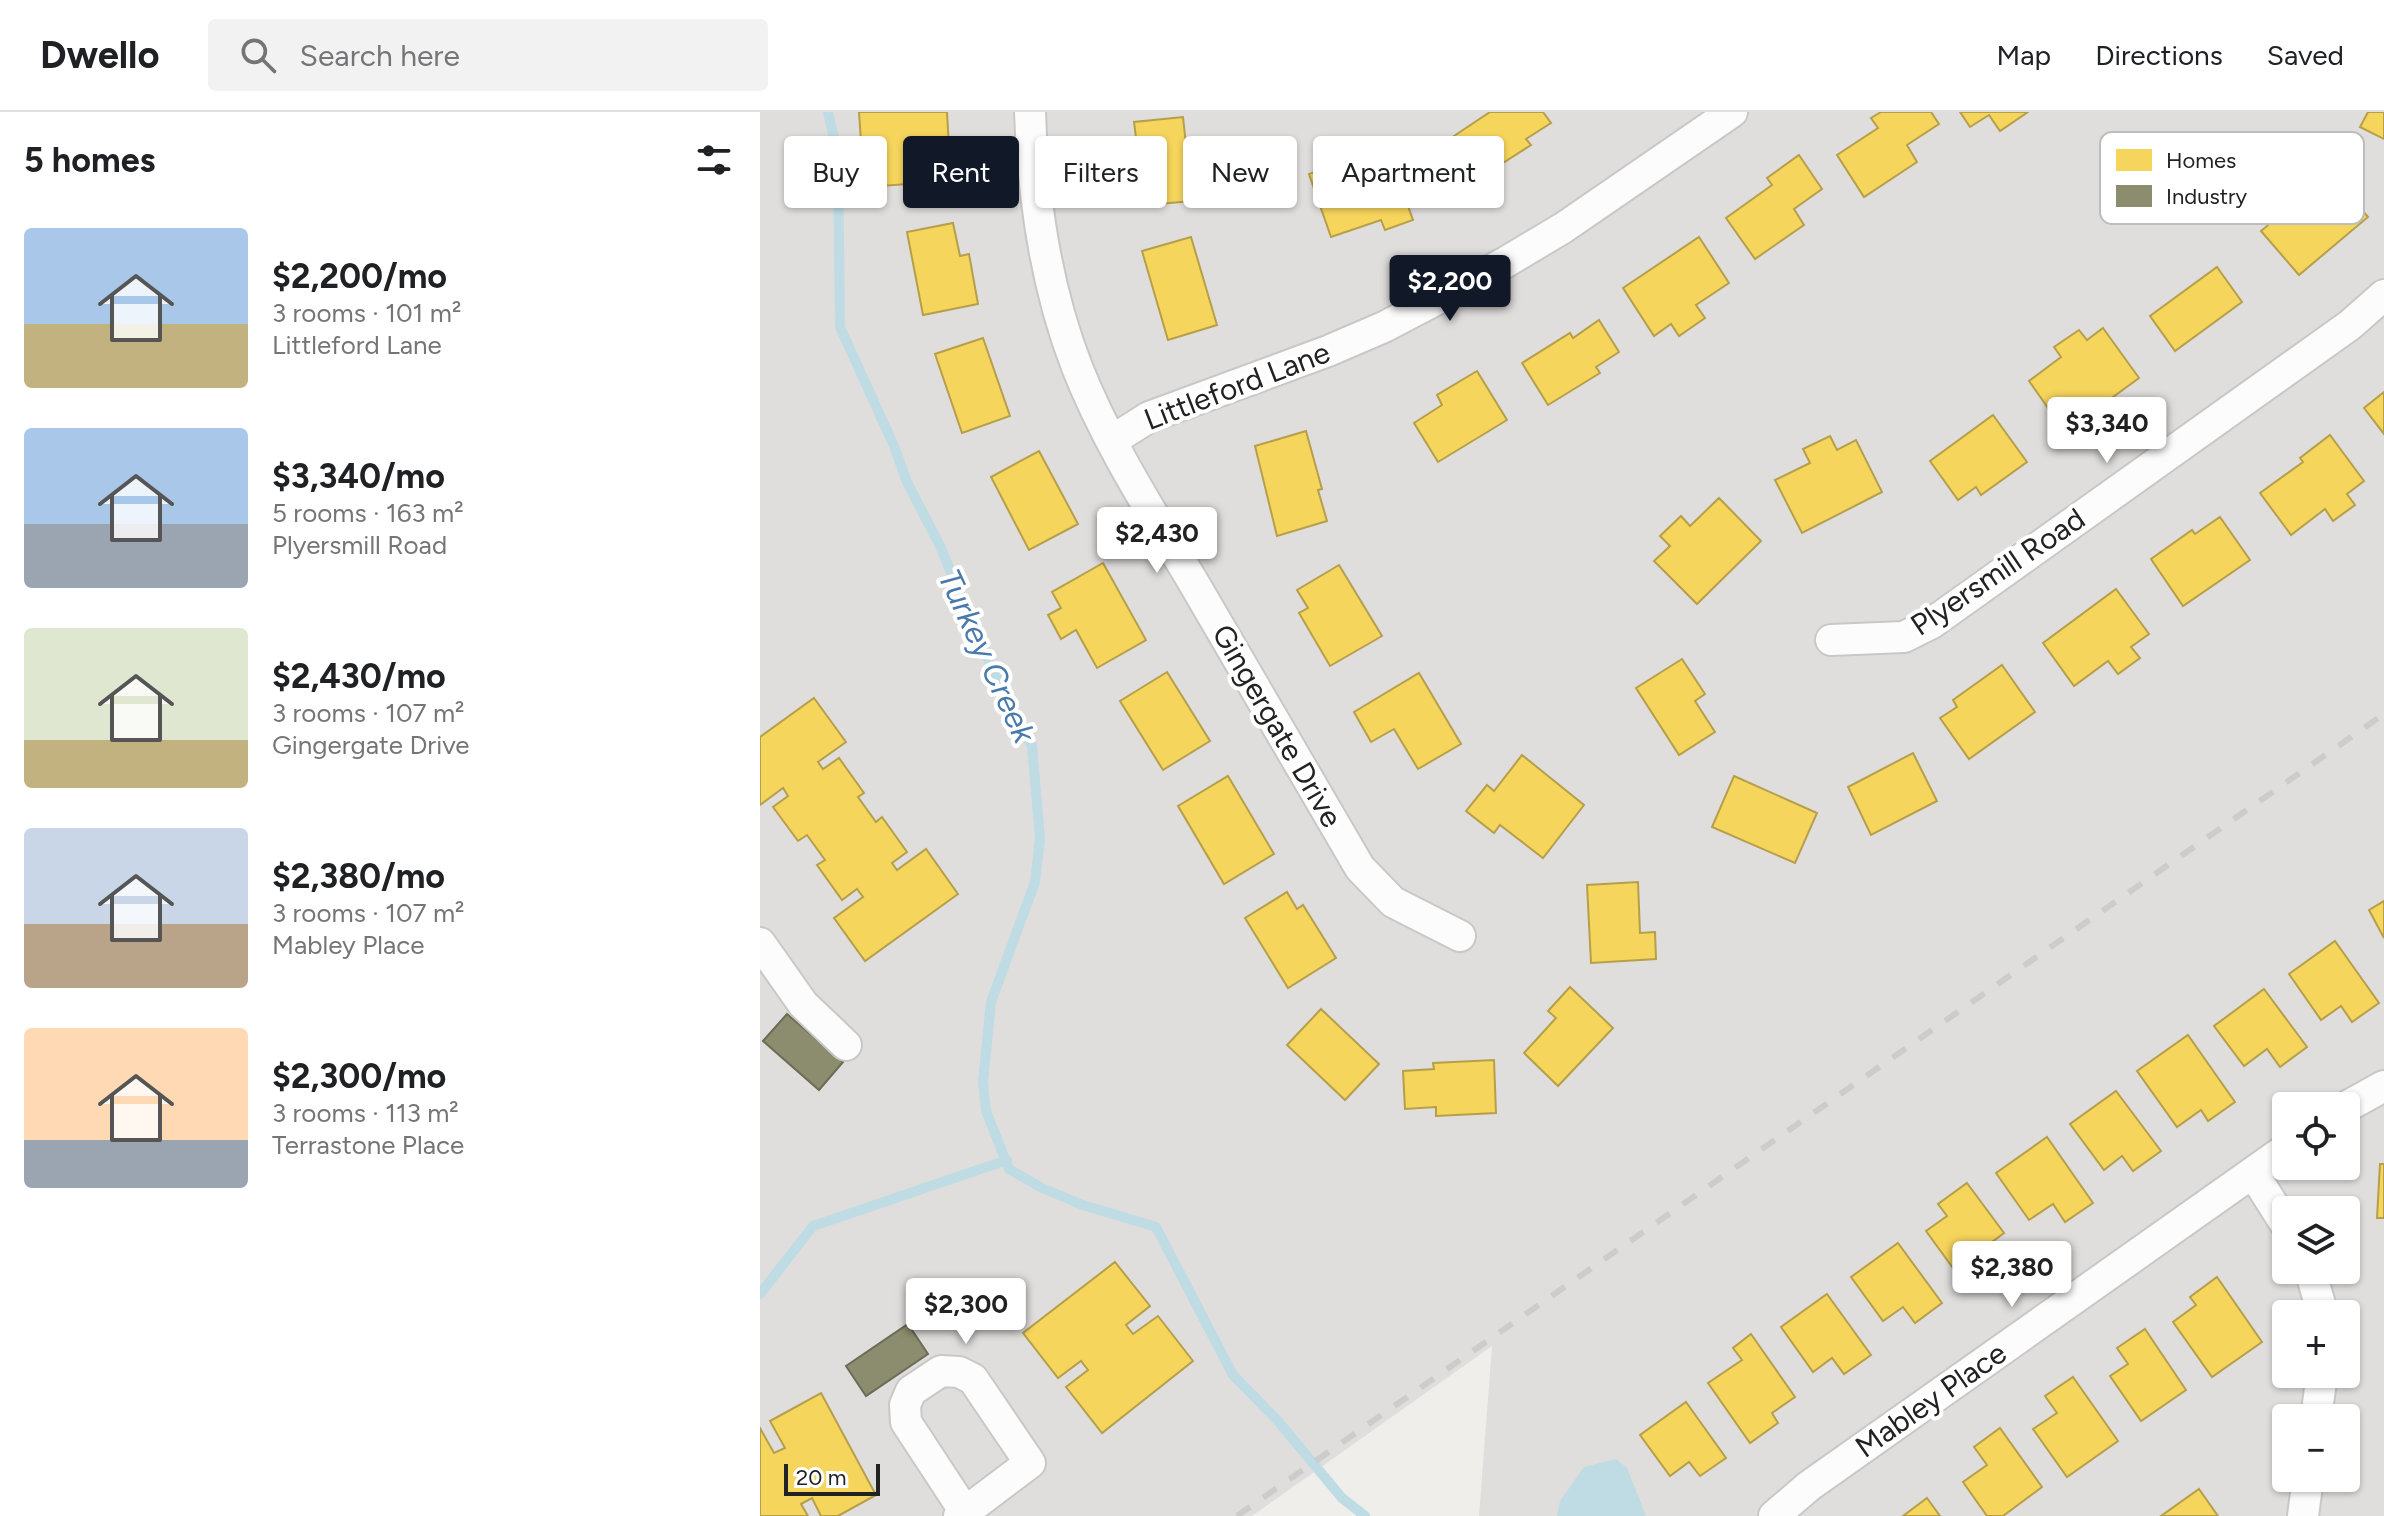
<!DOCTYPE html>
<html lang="en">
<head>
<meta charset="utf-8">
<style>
  :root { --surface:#fff; --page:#f2f2f2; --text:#202124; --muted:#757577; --line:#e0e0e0; --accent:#111827 }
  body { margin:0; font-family:Figtree,sans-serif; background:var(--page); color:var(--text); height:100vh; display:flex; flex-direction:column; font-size:30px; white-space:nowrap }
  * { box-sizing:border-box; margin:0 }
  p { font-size:26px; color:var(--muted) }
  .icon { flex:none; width:44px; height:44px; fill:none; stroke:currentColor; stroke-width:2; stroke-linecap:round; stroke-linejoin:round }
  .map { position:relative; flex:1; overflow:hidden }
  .sheet { display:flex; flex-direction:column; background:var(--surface); width:760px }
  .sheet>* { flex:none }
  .guide { position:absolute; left:24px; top:24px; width:760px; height:72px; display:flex; gap:16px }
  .fabs { position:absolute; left:1512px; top:980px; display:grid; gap:16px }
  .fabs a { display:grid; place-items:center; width:88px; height:88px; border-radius:8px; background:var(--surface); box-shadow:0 2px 6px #0004; font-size:40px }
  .scale { position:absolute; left:24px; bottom:20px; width:96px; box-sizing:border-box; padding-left:8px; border:4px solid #222; border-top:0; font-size:22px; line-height:28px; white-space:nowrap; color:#222; -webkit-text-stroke:6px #fff; paint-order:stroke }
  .price { position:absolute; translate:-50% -68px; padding:0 18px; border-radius:8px; background:#fff; color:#222; font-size:26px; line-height:52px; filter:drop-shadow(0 2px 4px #0008) }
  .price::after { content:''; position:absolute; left:50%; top:48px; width:24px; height:18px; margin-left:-12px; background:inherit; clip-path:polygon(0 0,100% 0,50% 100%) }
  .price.selected { background:var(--accent); color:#fff }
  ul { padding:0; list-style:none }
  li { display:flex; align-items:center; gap:24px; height:200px; padding:0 24px }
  li span { display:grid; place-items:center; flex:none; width:224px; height:160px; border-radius:8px; color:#555 }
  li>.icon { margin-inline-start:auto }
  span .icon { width:96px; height:96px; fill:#fffc; stroke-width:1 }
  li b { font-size:34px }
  h2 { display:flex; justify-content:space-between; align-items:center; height:96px; padding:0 24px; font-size:34px }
  .pill { padding:0 28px; border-radius:8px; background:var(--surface); box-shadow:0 2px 6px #0004; font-size:28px; line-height:72px }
  .pill.selected { background:var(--accent); color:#fff }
  header { display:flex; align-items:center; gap:48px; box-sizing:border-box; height:112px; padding:0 40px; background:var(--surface); border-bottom:2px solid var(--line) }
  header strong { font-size:38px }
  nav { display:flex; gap:44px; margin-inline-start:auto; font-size:28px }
  .search { width:560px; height:72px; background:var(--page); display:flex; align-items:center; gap:20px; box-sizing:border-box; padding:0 28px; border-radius:8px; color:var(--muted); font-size:30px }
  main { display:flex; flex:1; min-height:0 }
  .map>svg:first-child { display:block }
  .residential { fill:#dfdedc; fill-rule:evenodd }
  .water { fill:#bfdbe3 }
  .homes { fill:#f6d55c; stroke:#b69f4b; stroke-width:2 }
  .industry { fill:#8c8c6e; stroke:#6c6c57; stroke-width:2 }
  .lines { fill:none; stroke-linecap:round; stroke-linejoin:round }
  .stream { stroke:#bfdbe3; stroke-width:10 }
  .street-casing { stroke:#c9c8c7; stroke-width:34 }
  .street { stroke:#fdfcfc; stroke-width:30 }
  .rail { stroke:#ccc; stroke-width:6; stroke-dasharray:16 16; stroke-linecap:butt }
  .labels { text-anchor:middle; stroke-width:8; stroke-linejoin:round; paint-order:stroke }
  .street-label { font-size:30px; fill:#222; stroke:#fff }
  .water-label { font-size:32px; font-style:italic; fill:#4a7aab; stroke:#fff }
  .key { fill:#fff; stroke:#bdbdbd; stroke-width:2 }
  .key-label { font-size:22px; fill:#222 }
</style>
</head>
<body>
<header>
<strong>Dwello</strong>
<div class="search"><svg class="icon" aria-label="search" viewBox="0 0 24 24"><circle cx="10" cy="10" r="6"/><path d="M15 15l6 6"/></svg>Search here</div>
<nav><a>Map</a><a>Directions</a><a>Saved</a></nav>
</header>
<main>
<section class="sheet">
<h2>5 homes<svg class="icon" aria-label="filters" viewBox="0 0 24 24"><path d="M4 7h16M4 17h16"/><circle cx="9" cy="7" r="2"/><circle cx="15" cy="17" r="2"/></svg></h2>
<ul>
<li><span style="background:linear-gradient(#a9c7e8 60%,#c2b280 0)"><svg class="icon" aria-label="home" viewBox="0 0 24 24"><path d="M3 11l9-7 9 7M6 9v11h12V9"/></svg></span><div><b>$2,200/mo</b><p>3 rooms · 101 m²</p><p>Littleford Lane</p></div></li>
<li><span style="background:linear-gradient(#a9c7e8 60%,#9aa5b1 0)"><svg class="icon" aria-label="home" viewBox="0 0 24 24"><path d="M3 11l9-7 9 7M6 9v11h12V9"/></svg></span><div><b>$3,340/mo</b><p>5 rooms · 163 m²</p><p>Plyersmill Road</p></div></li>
<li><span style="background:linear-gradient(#dfe7d0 70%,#c2b280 0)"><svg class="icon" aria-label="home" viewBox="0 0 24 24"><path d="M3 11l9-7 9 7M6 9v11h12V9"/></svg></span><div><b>$2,430/mo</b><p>3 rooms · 107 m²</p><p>Gingergate Drive</p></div></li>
<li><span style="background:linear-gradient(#c9d6e8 60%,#b9a48a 0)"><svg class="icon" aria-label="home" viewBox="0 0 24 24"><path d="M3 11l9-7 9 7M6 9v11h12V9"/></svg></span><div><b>$2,380/mo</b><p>3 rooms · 107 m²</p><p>Mabley Place</p></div></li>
<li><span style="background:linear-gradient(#ffd9b3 70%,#9aa5b1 0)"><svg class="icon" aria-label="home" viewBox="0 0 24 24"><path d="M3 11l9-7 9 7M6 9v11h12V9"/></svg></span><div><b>$2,300/mo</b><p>3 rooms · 113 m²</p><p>Terrastone Place</p></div></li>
</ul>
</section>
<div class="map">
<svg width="1624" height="1404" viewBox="0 0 1624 1404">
  <rect width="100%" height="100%" fill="#f0eeeb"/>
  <path class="residential" d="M 0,0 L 1624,0 L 1624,1404 L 719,1404 L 732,1234 L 492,1404 L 0,1404 ZM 1526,994 L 1586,994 L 1586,1054 L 1526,1054 ZM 1526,1098 L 1586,1098 L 1586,1158 L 1526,1158 ZM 1526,1202 L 1586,1202 L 1586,1262 L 1526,1262 ZM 1526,1306 L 1586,1306 L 1586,1366 L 1526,1366 Z"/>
  <path class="water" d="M 856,1347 L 867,1356 L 886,1404 L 797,1404 L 800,1389 L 824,1355 Z"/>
  <g class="homes">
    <path d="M 99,0 L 187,0 L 189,35 L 199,34 L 202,68 L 121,74 L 118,29 L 101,30 Z"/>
    <path d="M 730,0 L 783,0 L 791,11 L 766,27 L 771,33 L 721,65 L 694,24 Z"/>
    <path d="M 1121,0 L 1171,0 L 1179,12 L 1147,33 L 1157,50 L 1104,85 L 1077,43 L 1118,16 L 1111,6 Z"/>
    <path d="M 1200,0 L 1268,0 L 1240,19 L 1229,3 L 1210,15 Z"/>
    <path d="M 1608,0 L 1624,0 L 1624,27 L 1600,15 Z"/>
    <path d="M 423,5 L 432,89 L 376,94 L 371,42 L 378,41 L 374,10 Z"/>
    <path d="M 627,35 L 653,108 L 625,118 L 621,108 L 571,125 L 549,62 Z"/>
    <path d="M 1039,43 L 1062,77 L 1034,97 L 1044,113 L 995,147 L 966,106 L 1012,73 L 1007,66 Z"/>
    <path d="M 1560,49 L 1608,105 L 1539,163 L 1501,119 L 1533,92 L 1523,81 Z"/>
    <path d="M 193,111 L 200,144 L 209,142 L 218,192 L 163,203 L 147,120 Z"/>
    <path d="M 431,125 L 457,213 L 408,228 L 382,139 Z"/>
    <path d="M 939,125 L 969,171 L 936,193 L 945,206 L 919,224 L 911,212 L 894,224 L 863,176 Z"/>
    <path d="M 1457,155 L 1482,190 L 1415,239 L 1390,204 Z"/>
    <path d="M 839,208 L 859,240 L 836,255 L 840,261 L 788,293 L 762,251 L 810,221 L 813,226 Z"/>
    <path d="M 1343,216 L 1379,266 L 1305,320 L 1269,269 L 1301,245 L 1294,235 L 1319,218 L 1327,228 Z"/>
    <path d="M 223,226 L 250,304 L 202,321 L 175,242 Z"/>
    <path d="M 717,259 L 747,308 L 678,350 L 654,311 L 682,293 L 677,283 Z"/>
    <path d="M 1624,280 L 1624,322 L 1604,296 Z"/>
    <path d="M 1233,303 L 1267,350 L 1221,383 L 1216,375 L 1198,388 L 1170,349 Z"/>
    <path d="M 546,319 L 562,377 L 558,378 L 567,409 L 517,424 L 495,334 Z"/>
    <path d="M 1570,323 L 1604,369 L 1587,382 L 1595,393 L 1573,409 L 1565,397 L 1531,423 L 1500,381 L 1543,350 L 1540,346 Z"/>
    <path d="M 1070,324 L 1077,338 L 1096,328 L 1122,380 L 1042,421 L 1015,368 L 1050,351 L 1043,337 Z"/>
    <path d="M 279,339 L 318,412 L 269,438 L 231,365 Z"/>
    <path d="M 959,386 L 1001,429 L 937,492 L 894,449 L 910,434 L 900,424 L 921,404 L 930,414 Z"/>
    <path d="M 1460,405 L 1490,448 L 1423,494 L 1391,447 L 1432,418 L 1435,422 Z"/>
    <path d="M 343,451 L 386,528 L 337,556 L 316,518 L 301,527 L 288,503 L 301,496 L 292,480 Z"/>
    <path d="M 579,453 L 622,524 L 570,554 L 539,501 L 548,496 L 537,478 Z"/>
    <path d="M 1356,477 L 1389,522 L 1371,535 L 1380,546 L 1358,562 L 1348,549 L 1314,574 L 1283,531 Z"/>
    <path d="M 922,547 L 945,582 L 935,589 L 955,620 L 919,643 L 876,576 Z"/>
    <path d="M 1242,553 L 1275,600 L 1209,647 L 1180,606 L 1197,595 L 1193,588 Z"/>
    <path d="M 407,560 L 450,629 L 403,658 L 360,589 Z"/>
    <path d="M 659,561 L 701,632 L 658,657 L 634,617 L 611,630 L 594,600 Z"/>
    <path d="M 54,586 L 86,630 L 58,650 L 63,657 L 79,646 L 104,681 L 98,685 L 116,710 L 122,705 L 147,740 L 132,751 L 137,758 L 166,737 L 198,782 L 105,849 L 74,806 L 103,785 L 97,777 L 82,788 L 57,753 L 65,748 L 47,723 L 38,729 L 13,695 L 28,684 L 23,676 L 0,693 L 0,625 Z"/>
    <path d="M 1153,641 L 1177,689 L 1111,723 L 1088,675 Z"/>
    <path d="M 762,643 L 824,693 L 783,746 L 740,713 L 734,721 L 706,699 L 727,673 L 734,679 Z"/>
    <path d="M 468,664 L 514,742 L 464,772 L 418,694 Z"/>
    <path d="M 974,664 L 1057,701 L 1035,751 L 952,715 Z"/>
    <path d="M 878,770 L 880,821 L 895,820 L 896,847 L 831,851 L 827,773 Z"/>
    <path d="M 527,780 L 537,797 L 543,793 L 576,846 L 528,876 L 485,806 Z"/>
    <path d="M 1624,789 L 1624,826 L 1609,798 Z"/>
    <path d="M 1575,829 L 1619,891 L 1592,910 L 1581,894 L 1561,908 L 1529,862 Z"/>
    <path d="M 810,875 L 853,916 L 798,974 L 764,941 L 796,906 L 788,899 Z"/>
    <path d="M 1504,877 L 1547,935 L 1520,955 L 1507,937 L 1484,954 L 1454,914 Z"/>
    <path d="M 561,897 L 619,952 L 585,988 L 527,933 Z"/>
    <path d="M 1428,923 L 1475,990 L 1448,1009 L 1441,998 L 1417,1015 L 1377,959 Z"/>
    <path d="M 734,948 L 736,1001 L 676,1004 L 676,995 L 645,997 L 643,959 L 674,957 L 673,951 Z"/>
    <path d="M 1356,979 L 1401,1039 L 1373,1059 L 1362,1044 L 1344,1058 L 1310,1012 Z"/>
    <path d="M 1287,1025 L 1333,1091 L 1305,1110 L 1293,1092 L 1269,1108 L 1236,1061 Z"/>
    <path d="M 1620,1052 L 1624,1052 L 1624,1106 L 1617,1106 Z"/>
    <path d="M 1207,1071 L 1244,1121 L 1220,1139 L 1235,1158 L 1209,1178 L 1166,1119 L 1187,1104 L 1178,1092 Z"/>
    <path d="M 1138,1131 L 1182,1191 L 1155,1211 L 1143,1195 L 1123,1209 L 1091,1165 Z"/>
    <path d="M 355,1150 L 390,1194 L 366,1213 L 373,1222 L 398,1204 L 433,1249 L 342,1321 L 306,1275 L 328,1258 L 321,1249 L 298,1266 L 263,1221 Z"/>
    <path d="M 1457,1165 L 1502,1230 L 1452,1265 L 1413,1210 L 1436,1193 L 1430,1185 Z"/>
    <path d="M 1067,1182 L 1111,1243 L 1084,1262 L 1072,1246 L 1053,1260 L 1021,1215 Z"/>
    <path d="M 1385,1217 L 1426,1278 L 1381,1309 L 1350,1264 L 1368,1252 L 1357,1236 Z"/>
    <path d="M 991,1222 L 1035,1285 L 1012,1301 L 1018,1311 L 990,1331 L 948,1271 L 982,1248 L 973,1236 Z"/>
    <path d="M 1313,1265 L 1358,1329 L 1307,1365 L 1273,1317 L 1297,1301 L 1285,1284 Z"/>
    <path d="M 61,1281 L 116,1383 L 78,1404 L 61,1404 L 52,1386 L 41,1392 L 48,1404 L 0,1404 L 0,1316 L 14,1341 L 25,1336 L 10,1309 Z"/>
    <path d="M 926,1290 L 966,1346 L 940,1364 L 929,1350 L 910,1364 L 880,1323 Z"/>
    <path d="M 1240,1316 L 1282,1375 L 1243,1404 L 1227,1404 L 1203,1370 L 1227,1353 L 1214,1335 Z"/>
    <path d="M 1439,1377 L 1458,1404 L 1401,1404 Z"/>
    <path d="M 1167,1386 L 1180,1404 L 1143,1404 Z"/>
  </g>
  <g class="industry">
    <path d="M 27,902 L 83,950 L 59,978 L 3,929 Z"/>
    <path d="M 148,1212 L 168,1242 L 106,1284 L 86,1254 Z"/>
  </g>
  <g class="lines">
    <g class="stream">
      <path d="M 68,0 L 78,44 L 80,215 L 134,334 L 147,370 L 180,434 L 223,537 L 272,634 L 280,726 L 275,770 L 231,890 L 223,970 L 226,999 L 249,1057 L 282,1076 L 323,1093 L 396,1115 L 473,1263 L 517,1308 L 582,1386 L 605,1404"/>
      <path d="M 0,1182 L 53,1114 L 247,1048"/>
    </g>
    <g class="street-casing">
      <g id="street">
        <path d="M 270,0 C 273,87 285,173 317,255 C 346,329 391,399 432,468 C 488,564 544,660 600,756 L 633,790 L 700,824"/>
        <path d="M 353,328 L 389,305 L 568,239 L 624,215 L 687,182 L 746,150 L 803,116 L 972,0"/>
        <path d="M 1071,528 L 1144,525 L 1172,511 L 1590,213 L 1624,183"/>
        <path d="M 0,831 L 43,892 L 86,933"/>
        <path d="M 1586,995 L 1624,974"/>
        <path d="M 1493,1061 L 1526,1113"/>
        <path d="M 1550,1158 L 1563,1202"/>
        <path d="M 1556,1306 L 1562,1262"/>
        <path d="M 199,1404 L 205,1400 L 270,1351 L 213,1267 L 199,1260 L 181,1259 L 151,1279 L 145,1293 L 146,1310 L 205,1400"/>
        <path d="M 1014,1404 L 1049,1374 L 1526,1037"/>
        <path d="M 1543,1404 L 1548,1366"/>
      </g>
    </g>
    <use href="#street" class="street"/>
    <path class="rail" d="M 477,1404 L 1624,602"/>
  </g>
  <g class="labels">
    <g class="street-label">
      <text transform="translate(477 274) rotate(-21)" y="10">Littleford Lane</text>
      <text transform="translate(1238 460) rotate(-34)" y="10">Plyersmill Road</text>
      <text transform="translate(517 614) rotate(60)" y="10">Gingergate Drive</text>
      <text transform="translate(1171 1288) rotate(-35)" y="10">Mabley Place</text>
    </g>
    <g class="water-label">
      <text transform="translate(227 544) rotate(65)" y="11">Turkey Creek</text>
    </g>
  </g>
  <rect x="1340" y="20" width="264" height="92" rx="12" class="key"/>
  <rect x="1356" y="37" width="36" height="22" fill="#f6d55c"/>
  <rect x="1356" y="73" width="36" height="22" fill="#8c8c6e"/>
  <g class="key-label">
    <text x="1406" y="56">Homes</text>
    <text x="1406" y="92">Industry</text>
  </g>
</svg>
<div class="fabs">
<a><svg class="icon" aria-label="locate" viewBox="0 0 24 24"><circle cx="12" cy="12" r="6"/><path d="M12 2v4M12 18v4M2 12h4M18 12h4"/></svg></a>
<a><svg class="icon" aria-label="layers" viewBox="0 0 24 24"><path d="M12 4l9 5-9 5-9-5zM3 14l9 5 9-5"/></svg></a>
<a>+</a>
<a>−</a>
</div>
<div class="scale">20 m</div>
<b class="price selected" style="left:690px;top:211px">$2,200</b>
<b class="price" style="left:1347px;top:353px">$3,340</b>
<b class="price" style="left:397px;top:463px">$2,430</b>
<b class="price" style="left:1252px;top:1197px">$2,380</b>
<b class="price" style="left:206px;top:1234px">$2,300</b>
<div class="guide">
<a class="pill">Buy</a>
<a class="pill selected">Rent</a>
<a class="pill">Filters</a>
<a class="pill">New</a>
<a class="pill">Apartment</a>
</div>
</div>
</main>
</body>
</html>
